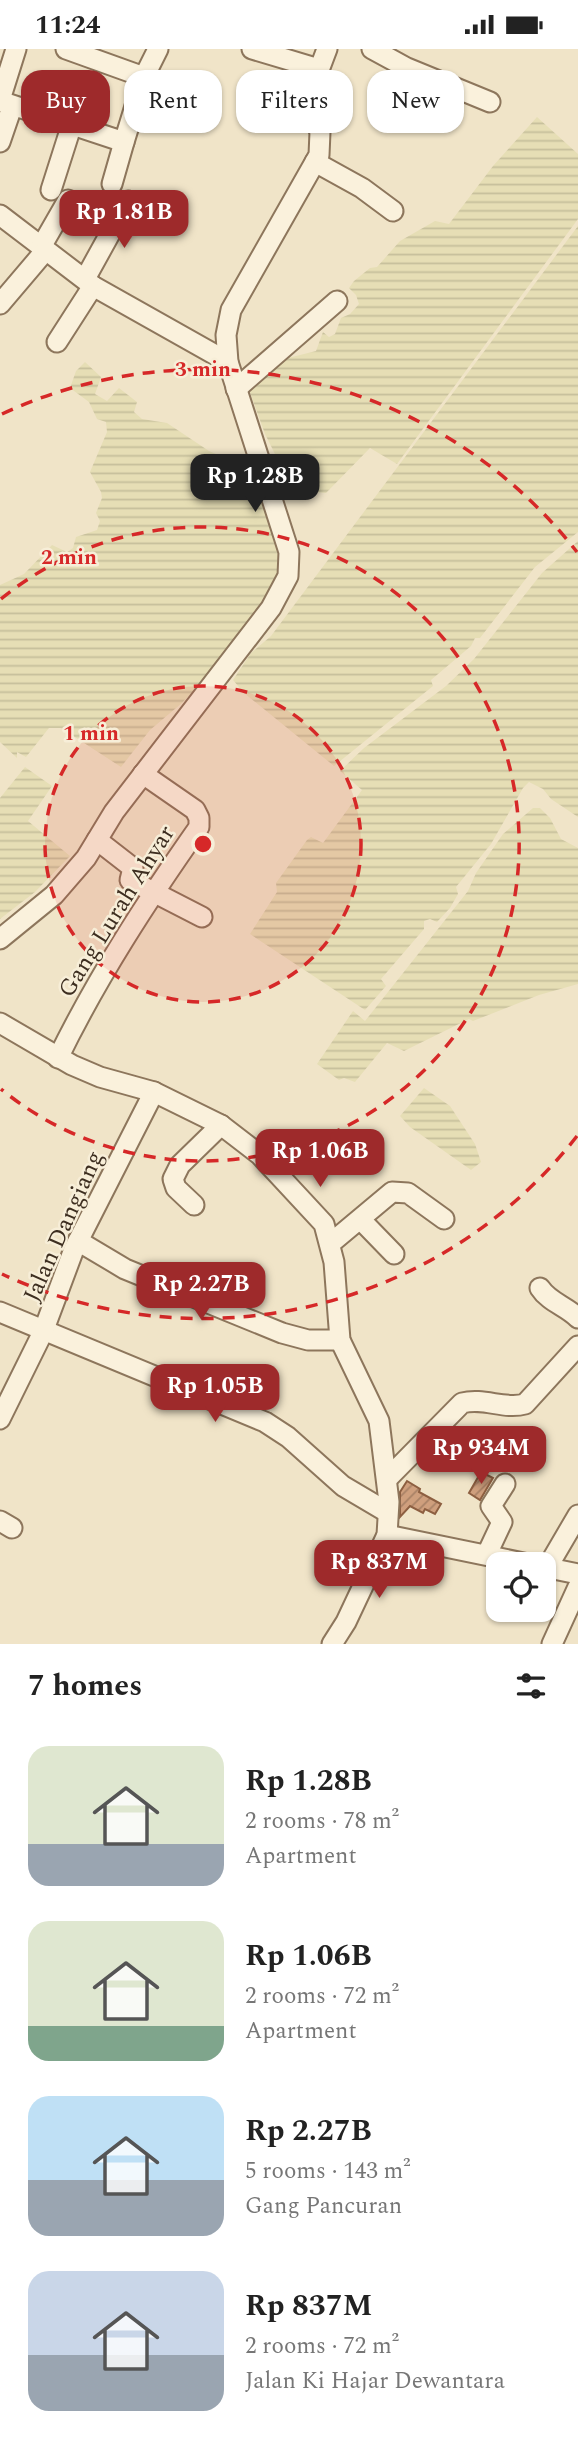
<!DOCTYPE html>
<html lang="en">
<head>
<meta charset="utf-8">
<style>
  :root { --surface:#fff; --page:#f6f6f6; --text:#222; --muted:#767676; --accent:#9e2a2b }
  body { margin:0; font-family:Spectral,serif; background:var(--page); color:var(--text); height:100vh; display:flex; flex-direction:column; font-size:26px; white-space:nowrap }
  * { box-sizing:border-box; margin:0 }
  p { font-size:23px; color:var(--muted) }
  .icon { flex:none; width:38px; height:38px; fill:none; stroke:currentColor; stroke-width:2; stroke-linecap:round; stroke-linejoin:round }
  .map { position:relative; height:1595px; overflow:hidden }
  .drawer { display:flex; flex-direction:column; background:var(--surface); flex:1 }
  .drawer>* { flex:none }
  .banner { position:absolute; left:21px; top:21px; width:537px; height:63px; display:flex; gap:14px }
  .fabs { position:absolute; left:486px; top:1503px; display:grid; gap:14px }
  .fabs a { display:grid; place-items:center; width:70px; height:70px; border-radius:14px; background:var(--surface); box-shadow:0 2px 5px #0004; font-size:35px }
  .price { position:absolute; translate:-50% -60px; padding:0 16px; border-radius:14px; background:var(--accent); color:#fff; font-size:23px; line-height:46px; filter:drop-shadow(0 2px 4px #0008) }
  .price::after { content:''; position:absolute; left:50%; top:42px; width:21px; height:16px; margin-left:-10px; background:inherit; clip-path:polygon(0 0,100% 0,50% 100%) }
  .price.active { background:#222; color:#fff }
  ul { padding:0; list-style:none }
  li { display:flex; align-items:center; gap:21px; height:175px; padding:0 28px }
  li span { display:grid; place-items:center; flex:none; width:196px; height:140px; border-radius:21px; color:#555 }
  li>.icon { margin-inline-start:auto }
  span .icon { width:84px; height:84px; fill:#fffc; stroke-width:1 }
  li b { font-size:30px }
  h2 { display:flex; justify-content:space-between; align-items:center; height:84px; padding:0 28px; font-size:30px }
  .tag { padding:0 24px; border-radius:21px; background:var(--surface); box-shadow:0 2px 5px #0004; font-size:24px; line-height:63px }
  .tag.active { background:var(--accent); color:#fff }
  .status { display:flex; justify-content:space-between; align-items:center; height:49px; padding:0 35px; background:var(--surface); direction:ltr }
  .status svg { height:19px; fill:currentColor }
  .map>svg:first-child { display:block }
  .farmland { fill:url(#farmland-rules) }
  .building { fill:url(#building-hatch); stroke:#8d5f41; stroke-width:2 }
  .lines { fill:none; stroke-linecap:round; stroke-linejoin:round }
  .minor-casing { stroke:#8d765c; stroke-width:23 }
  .minor { stroke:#faf1dc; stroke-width:19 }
  .ring { fill:none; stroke:#d62828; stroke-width:3.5; stroke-dasharray:12 9 }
  .labels { text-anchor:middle; stroke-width:5; stroke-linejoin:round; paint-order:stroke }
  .street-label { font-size:24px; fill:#3d2e20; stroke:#f7eed8 }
  .centre { fill:#d62828; stroke:#f7eed8; stroke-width:3.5 }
  .ring-label { font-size:21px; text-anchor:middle; font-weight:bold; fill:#d62828; stroke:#f7eed8; stroke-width:5; stroke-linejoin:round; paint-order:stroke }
</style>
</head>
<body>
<div class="status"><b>11:24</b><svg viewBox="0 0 49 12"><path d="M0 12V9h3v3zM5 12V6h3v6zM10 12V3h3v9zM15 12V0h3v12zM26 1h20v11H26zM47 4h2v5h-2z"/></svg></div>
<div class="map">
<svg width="578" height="1595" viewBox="0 0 578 1595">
  <defs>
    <pattern id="farmland-rules" width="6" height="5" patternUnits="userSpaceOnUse" patternTransform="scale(1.75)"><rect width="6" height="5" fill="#e6deb5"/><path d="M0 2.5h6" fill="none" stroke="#c6bf9b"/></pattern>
    <pattern id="building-hatch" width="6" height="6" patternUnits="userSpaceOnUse" patternTransform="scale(1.75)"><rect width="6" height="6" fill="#cf9f7d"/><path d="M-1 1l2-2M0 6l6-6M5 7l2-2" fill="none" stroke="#a98266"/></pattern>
  </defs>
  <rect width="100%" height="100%" fill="#f0e4c8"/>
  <g class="farmland">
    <path d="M 537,68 L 578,105 L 578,170 L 397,415 L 370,399 L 326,444 L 315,443 L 306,449 L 288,433 L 293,418 L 284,409 L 277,409 L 265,385 L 248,338 L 282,304 L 292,308 L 316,302 L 323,283 L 329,288 L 335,285 L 341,269 L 350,265 L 359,255 L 356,246 L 349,239 L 354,232 L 370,219 L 377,218 L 400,192 L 435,172 L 449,175 L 493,117 Z"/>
    <path d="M 578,177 L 578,483 L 535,518 L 480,589 L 475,589 L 471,597 L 431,631 L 433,637 L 334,717 L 244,644 L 233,631 L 251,604 L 271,587 Z"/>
    <path d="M 85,313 L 101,328 L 95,345 L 107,352 L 119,339 L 137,353 L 134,363 L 142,370 L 167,374 L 209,402 L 257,423 L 287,507 L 277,536 L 228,605 L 182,654 L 150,681 L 121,718 L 61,679 L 49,679 L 26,708 L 17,703 L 17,709 L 0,693 L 0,536 L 24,525 L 52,496 L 67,503 L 73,499 L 76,488 L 97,481 L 100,472 L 96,464 L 102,449 L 101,443 L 90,423 L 107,383 L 106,373 L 97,370 L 89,353 L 70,339 L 76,322 Z"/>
    <path d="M 578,492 L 578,768 L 551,750 L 543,740 L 529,733 L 523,739 L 491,795 L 456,838 L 458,845 L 450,859 L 437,873 L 430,870 L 424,872 L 424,880 L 381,930 L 386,937 L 365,961 L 250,885 L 277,843 L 276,834 L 307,791 L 311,788 L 323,794 L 362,741 L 340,722 L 364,699 L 446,637 L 474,610 L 542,524 Z"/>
    <path d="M 25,718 L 52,737 L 28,772 L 70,807 L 35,843 L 0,870 L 0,749 Z"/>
    <path d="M 533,759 L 540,759 L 550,769 L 561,790 L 578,799 L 578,935 L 539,946 L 473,972 L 469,970 L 404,1002 L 387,994 L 355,1033 L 344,1029 L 339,1031 L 317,1015 L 353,962 L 365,972 L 468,842 L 476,824 L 503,785 Z"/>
    <path d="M 424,1039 L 450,1057 L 475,1095 L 481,1113 L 471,1121 L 410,1078 L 400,1067 Z"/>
  </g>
  <g class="building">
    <path d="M 481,1423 L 493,1429 L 480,1451 L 469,1444 Z"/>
    <path d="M 407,1432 L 420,1440 L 419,1443 L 441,1455 L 435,1465 L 425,1460 L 423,1464 L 410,1457 L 400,1468 L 400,1443 Z"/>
  </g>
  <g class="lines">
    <g class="minor-casing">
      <g id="minor">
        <path d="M 66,0 L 144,28"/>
        <path d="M 252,0 L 319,20"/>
        <path d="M 372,0 L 407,19 L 490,53"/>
        <path d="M 0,51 L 16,0"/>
        <path d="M 0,52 L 124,93 L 144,28 L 158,0"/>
        <path d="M 0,93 L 12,58"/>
        <path d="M 315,113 L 362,139 L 393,162"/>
        <path d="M 112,135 L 124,93"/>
        <path d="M 51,141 L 72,75"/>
        <path d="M 0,166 L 93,237 L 228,313"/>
        <path d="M 41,198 L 68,151"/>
        <path d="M 85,230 L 128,152"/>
        <path d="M 0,255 L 45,202"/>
        <path d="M 57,293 L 93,237"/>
        <path d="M 236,340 L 337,252"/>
        <path d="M 97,791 L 133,819 L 130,831 L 202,868"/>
        <path d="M 0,890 L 54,846 L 86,809 L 114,763 L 271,559 L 288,527 L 289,503 L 228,313 L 226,286 L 231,261 L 319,106 L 320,83 L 307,53 L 327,0"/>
        <path d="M 0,974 L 72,1016 L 100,1028 L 154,1043 L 221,1076 L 260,1106 L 324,1175 L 334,1213 L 340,1291 L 379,1372 L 389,1453 L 387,1486 L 346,1573 L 332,1595"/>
        <path d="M 58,1009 C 98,927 147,852 199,778 L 199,769 L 195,761 L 143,725"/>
        <path d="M 194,1156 L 176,1139 L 173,1130 L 180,1116 L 221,1076"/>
        <path d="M 361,1171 L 394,1205"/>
        <path d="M 78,1192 L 125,1220 L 282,1284 L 308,1291 L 340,1291"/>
        <path d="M 331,1194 L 392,1143 L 408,1144 L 444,1170"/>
        <path d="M 540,1239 C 549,1253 566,1257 578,1269"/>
        <path d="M 0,1263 L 265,1373 L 288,1388 L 343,1437 L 387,1463"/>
        <path d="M 0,1370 L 43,1283 L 74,1200 L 154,1043"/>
        <path d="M 387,1430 L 462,1354 C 484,1348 504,1361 525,1355 L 578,1297"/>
        <path d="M 0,1472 L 12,1479"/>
        <path d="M 387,1486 L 533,1516"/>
        <path d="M 487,1505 L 502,1473 L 491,1457 L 505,1435"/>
        <path d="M 544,1518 L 578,1525"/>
        <path d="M 547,1519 L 578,1466"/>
        <path d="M 552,1595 L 578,1538"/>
      </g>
    </g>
    <use href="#minor" class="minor"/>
  </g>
  <circle cx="203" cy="795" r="158" fill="#d62828" fill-opacity=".12"/>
  <g class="ring">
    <circle cx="203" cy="795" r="158"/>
    <path d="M1 550A317 317 0 1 1 1 1040"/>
    <path d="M577 1087A475 475 0 0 1 2 1225M2 365A475 475 0 0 1 577 503"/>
  </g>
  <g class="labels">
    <g class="street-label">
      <text transform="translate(116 862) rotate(-58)" y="8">Gang Lurah Ahyar</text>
      <text transform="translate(63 1177) rotate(-66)" y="8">Jalan Dangiang</text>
    </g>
  </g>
  <circle cx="203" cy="795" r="10" class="centre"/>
  <g class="ring-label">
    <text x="203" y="327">3 min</text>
    <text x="69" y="515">2 min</text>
    <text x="91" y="691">1 min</text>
  </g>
</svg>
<div class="fabs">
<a><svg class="icon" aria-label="locate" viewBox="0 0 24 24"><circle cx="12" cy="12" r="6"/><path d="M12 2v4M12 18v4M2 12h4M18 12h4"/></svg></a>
</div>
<b class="price" style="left:124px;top:201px">Rp 1.81B</b>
<b class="price active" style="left:255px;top:465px">Rp 1.28B</b>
<b class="price" style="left:320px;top:1140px">Rp 1.06B</b>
<b class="price" style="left:201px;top:1273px">Rp 2.27B</b>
<b class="price" style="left:215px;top:1375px">Rp 1.05B</b>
<b class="price" style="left:481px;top:1437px">Rp 934M</b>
<b class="price" style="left:379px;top:1551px">Rp 837M</b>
<div class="banner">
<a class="tag active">Buy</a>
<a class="tag">Rent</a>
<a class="tag">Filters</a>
<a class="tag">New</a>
</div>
</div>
<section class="drawer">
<h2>7 homes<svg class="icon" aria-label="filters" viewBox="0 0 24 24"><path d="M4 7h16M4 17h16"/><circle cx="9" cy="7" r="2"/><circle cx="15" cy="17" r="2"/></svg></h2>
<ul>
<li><span style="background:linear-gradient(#dfe7d0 70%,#9aa5b1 0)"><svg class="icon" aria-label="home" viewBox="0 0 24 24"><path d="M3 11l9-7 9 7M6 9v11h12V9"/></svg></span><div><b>Rp 1.28B</b><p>2 rooms · 78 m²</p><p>Apartment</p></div></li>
<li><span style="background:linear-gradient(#dfe7d0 75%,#7fa58c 0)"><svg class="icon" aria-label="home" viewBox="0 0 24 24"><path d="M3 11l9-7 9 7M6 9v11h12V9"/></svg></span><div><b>Rp 1.06B</b><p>2 rooms · 72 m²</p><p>Apartment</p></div></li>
<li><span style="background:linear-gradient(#bfe0f5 60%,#9aa5b1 0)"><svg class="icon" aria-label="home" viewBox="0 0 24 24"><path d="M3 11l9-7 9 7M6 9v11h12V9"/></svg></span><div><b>Rp 2.27B</b><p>5 rooms · 143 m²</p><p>Gang Pancuran</p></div></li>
<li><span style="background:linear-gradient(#c9d6e8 60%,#9aa5b1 0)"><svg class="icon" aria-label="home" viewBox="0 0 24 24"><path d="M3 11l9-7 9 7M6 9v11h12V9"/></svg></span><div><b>Rp 837M</b><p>2 rooms · 72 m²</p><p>Jalan Ki Hajar Dewantara</p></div></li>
</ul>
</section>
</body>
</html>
